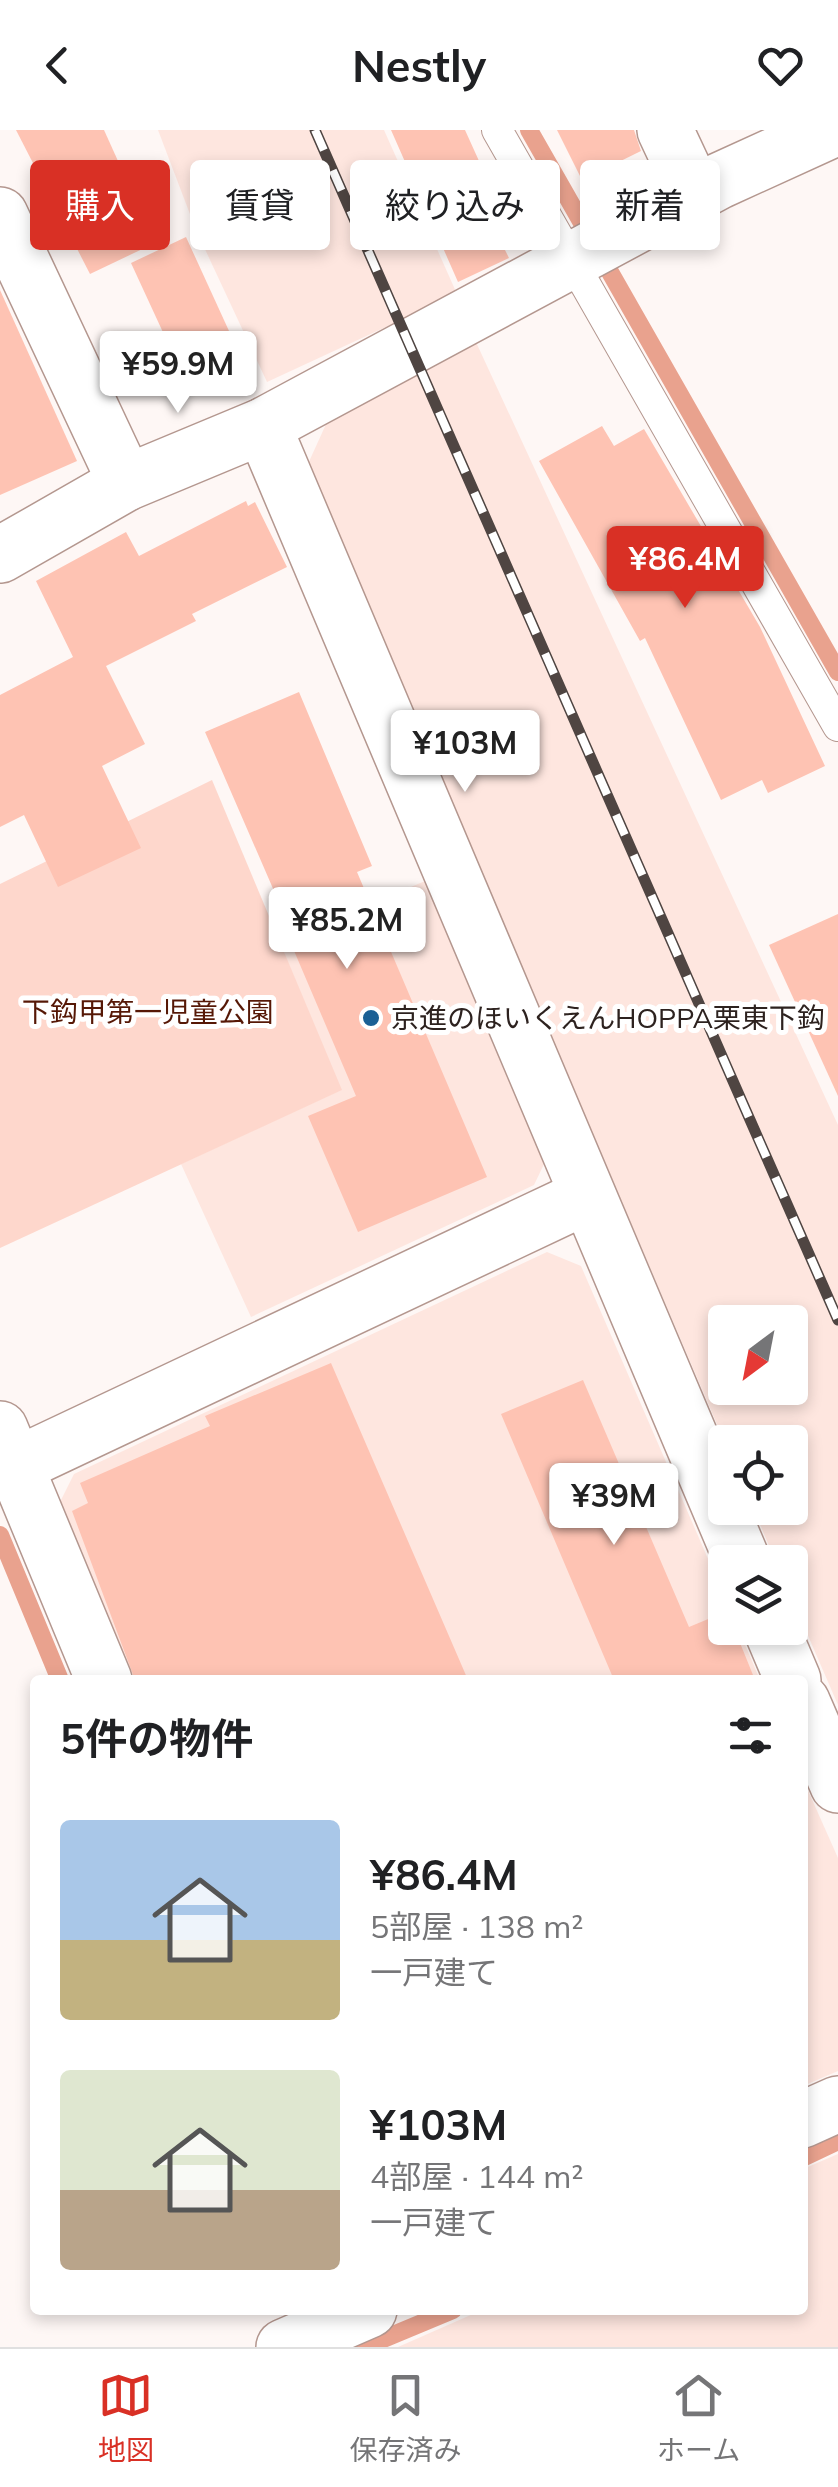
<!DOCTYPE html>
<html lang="ja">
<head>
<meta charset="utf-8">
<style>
  :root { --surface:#fff; --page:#f6f6f6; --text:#202124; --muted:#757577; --line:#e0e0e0; --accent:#d93025 }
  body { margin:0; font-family:Mulish,"Noto Sans JP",sans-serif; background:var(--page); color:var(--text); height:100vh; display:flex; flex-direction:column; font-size:38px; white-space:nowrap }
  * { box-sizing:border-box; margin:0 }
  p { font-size:32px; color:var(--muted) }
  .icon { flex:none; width:55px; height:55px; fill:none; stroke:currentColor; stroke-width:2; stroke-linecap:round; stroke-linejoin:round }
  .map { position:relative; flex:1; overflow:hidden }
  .drawer { position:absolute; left:30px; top:1545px; width:778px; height:640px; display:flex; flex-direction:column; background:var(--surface); border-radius:10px; box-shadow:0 5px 15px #0003 }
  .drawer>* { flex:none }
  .banner { position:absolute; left:30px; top:30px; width:780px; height:90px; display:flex; gap:20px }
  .needle { width:65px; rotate:212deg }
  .fabs { position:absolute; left:708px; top:1175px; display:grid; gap:20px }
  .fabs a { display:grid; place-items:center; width:100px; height:100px; border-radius:10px; background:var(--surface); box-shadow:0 5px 15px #0003; font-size:50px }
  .price { position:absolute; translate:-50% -85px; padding:0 22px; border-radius:10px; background:#fff; color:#222; font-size:32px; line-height:65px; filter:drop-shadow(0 2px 5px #0008) }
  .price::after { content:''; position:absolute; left:50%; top:60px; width:30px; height:22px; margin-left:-15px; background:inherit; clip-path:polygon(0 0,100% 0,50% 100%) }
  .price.current { background:var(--accent); color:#fff }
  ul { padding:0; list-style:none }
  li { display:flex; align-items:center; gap:30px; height:250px; padding:0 30px }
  li span { display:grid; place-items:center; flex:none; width:280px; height:200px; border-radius:10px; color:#555 }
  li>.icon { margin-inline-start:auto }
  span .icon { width:120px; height:120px; fill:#fffc; stroke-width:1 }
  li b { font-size:42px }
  h2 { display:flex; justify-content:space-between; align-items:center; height:120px; padding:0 30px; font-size:42px }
  .chip { padding:0 35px; border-radius:10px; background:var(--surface); box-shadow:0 5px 15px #0003; font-size:35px; line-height:90px }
  .chip.current { background:var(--accent); color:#fff }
  header { display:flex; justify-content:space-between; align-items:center; height:130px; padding:0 30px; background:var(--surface); font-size:45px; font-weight:700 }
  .dock { display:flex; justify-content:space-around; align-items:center; height:140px; border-top:2px solid var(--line); background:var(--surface); font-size:28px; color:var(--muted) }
  .dock a { display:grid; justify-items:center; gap:5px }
  .dock .current { color:var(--accent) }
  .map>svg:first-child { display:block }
  .built { fill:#fee6df; fill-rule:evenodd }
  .green { fill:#fed7cc }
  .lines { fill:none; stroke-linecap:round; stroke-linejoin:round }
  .stream { stroke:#e9a28e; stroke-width:18 }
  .building { fill:#fec3b3 }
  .service-casing { stroke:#b4978f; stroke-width:32 }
  .minor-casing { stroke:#b4978f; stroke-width:58 }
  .service { stroke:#fff; stroke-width:30 }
  .minor { stroke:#fff; stroke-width:55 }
  .rail-casing { stroke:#4f4542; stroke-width:11 }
  .rail { stroke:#fff; stroke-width:8; stroke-dasharray:22; stroke-linecap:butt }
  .poi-dot { fill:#1b6095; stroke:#fff; stroke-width:4 }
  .labels { text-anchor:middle; stroke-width:10; stroke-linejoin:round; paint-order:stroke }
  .park-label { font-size:28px; fill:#561806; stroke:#fff }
  .poi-label { font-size:28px; fill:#2d221f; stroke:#fff; text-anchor:start }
</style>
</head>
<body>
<header><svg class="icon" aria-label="back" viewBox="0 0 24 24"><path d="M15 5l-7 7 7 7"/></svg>Nestly<svg class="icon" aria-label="heart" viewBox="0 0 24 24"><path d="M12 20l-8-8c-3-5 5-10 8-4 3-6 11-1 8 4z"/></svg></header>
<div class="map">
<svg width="838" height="2217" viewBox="0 0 838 2217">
  <rect width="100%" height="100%" fill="#fef7f5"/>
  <g class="built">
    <path d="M 158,0 L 384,0 L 457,164 L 267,252 L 196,100 Z"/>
    <path d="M 475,210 L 838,995 L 838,1575 L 790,1464 L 790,1432 L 776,1432 L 753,1378 L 790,1378 L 790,1312 L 725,1313 L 307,336 L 327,292 ZM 725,1192 L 790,1192 L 790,1258 L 725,1258 Z"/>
    <path d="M 425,751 L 545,1032 L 534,1055 L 251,1187 L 181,1034 L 341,960 L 280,813 Z"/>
    <path d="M 547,1122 L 581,1136 L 725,1468 L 725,1498 L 738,1498 L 760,1550 L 125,1550 L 54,1384 L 74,1344 Z"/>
    <path d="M 802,1647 L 838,1728 L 838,1941 L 803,1956 Z"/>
    <path d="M 838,2024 L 838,2217 L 398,2217 L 482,2180 L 802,2180 L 803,2039 Z"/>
  </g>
  <path class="green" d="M 212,650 L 342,960 L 0,1118 L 0,754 Z"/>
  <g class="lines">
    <g class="stream">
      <path d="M 529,0 L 838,542"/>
      <path d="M 0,1405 L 60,1550"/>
      <path d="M 802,2028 L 838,2011"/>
      <path d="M 364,2217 L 453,2180"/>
    </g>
  </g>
  <g class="building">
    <path d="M 16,0 L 104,0 L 155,113 L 90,144 Z"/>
    <path d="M 391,0 L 465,0 L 512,104 L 500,110 L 509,128 L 458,152 Z"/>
    <path d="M 557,0 L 634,0 L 641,21 L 582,50 Z"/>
    <path d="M 186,107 L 240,225 L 185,250 L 131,133 Z"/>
    <path d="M 0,160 L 77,331 L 0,365 Z"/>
    <path d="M 602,296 L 614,316 L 644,299 L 760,497 L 825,636 L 768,663 L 762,650 L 721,670 L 645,508 L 640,511 L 539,331 Z"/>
    <path d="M 246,371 L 248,376 L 255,372 L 287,437 L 192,484 L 196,491 L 106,536 L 145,614 L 102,636 L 141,718 L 58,757 L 24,685 L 0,697 L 0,565 L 73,527 L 36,451 L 126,402 L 139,426 Z"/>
    <path d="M 299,562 L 372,736 L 357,742 L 487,1047 L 358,1102 L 308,986 L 356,966 L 289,809 L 294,807 L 205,602 Z"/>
    <path d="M 838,784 L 838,966 L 769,815 Z"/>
    <path d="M 331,1233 L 468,1550 L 135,1550 L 72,1381 L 88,1373 L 80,1353 L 210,1296 L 205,1286 Z"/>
    <path d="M 583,1250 L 689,1497 L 725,1482 L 725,1498 L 734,1498 L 755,1550 L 614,1550 L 501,1284 Z"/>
  </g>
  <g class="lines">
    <g class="service-casing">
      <path id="service" d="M 497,0 L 838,596"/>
    </g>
    <g class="minor-casing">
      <g id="minor">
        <path d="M 665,0 L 695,64"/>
        <path d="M 0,85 L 126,353"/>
        <path d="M 263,296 L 743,1432"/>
        <path d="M 0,425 L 126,353 L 263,296 L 719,51 L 831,0"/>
        <path d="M 0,1299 L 104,1550"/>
        <path d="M 0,1343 L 587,1066"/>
        <path d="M 771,1498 L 793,1550"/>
        <path d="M 802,1572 L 838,1655"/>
        <path d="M 802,1990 L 838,1974"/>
        <path d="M 284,2217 L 369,2180"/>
      </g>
    </g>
    <use href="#service" class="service"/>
    <use href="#minor" class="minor"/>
    <g class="rail-casing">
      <path id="rail" d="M 315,0 L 838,1190"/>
    </g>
    <use href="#rail" class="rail"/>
  </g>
  <circle class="poi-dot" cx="371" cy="888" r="10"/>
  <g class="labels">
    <g class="park-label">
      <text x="148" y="892">下鈎甲第一児童公園</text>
    </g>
    <g class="poi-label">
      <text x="391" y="898">京進のほいくえんHOPPA栗東下鈎</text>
    </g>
  </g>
</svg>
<div class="fabs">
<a><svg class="needle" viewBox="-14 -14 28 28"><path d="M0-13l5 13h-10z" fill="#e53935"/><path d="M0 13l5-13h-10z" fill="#757577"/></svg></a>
<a><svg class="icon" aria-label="locate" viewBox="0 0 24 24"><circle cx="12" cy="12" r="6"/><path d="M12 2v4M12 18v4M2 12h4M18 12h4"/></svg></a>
<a><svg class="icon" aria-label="layers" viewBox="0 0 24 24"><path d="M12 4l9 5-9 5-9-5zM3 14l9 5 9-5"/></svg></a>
</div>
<b class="price" style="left:178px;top:286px">¥59.9M</b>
<b class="price current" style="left:685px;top:481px">¥86.4M</b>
<b class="price" style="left:465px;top:665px">¥103M</b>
<b class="price" style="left:347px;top:842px">¥85.2M</b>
<b class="price" style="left:614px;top:1418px">¥39M</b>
<div class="banner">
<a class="chip current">購入</a>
<a class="chip">賃貸</a>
<a class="chip">絞り込み</a>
<a class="chip">新着</a>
</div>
<section class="drawer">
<h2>5件の物件<svg class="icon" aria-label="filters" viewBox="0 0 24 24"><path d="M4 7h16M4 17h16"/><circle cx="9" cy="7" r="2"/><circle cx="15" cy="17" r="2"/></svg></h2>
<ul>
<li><span style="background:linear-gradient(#a9c7e8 60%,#c2b280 0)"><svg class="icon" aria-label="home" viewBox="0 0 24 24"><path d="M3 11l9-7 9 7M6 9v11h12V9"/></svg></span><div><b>¥86.4M</b><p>5部屋 · 138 m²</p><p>一戸建て</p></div></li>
<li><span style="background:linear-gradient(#dfe7d0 60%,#b9a48a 0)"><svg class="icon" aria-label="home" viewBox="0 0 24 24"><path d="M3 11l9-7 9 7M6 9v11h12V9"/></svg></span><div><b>¥103M</b><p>4部屋 · 144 m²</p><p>一戸建て</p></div></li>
</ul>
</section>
</div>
<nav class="dock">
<a class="current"><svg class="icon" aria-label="map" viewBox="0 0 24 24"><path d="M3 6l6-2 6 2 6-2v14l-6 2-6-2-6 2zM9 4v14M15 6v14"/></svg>地図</a>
<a><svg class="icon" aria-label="saved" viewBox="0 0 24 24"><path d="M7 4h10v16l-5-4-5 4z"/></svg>保存済み</a>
<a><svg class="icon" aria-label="home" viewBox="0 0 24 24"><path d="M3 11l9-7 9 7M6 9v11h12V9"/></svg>ホーム</a>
</nav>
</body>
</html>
